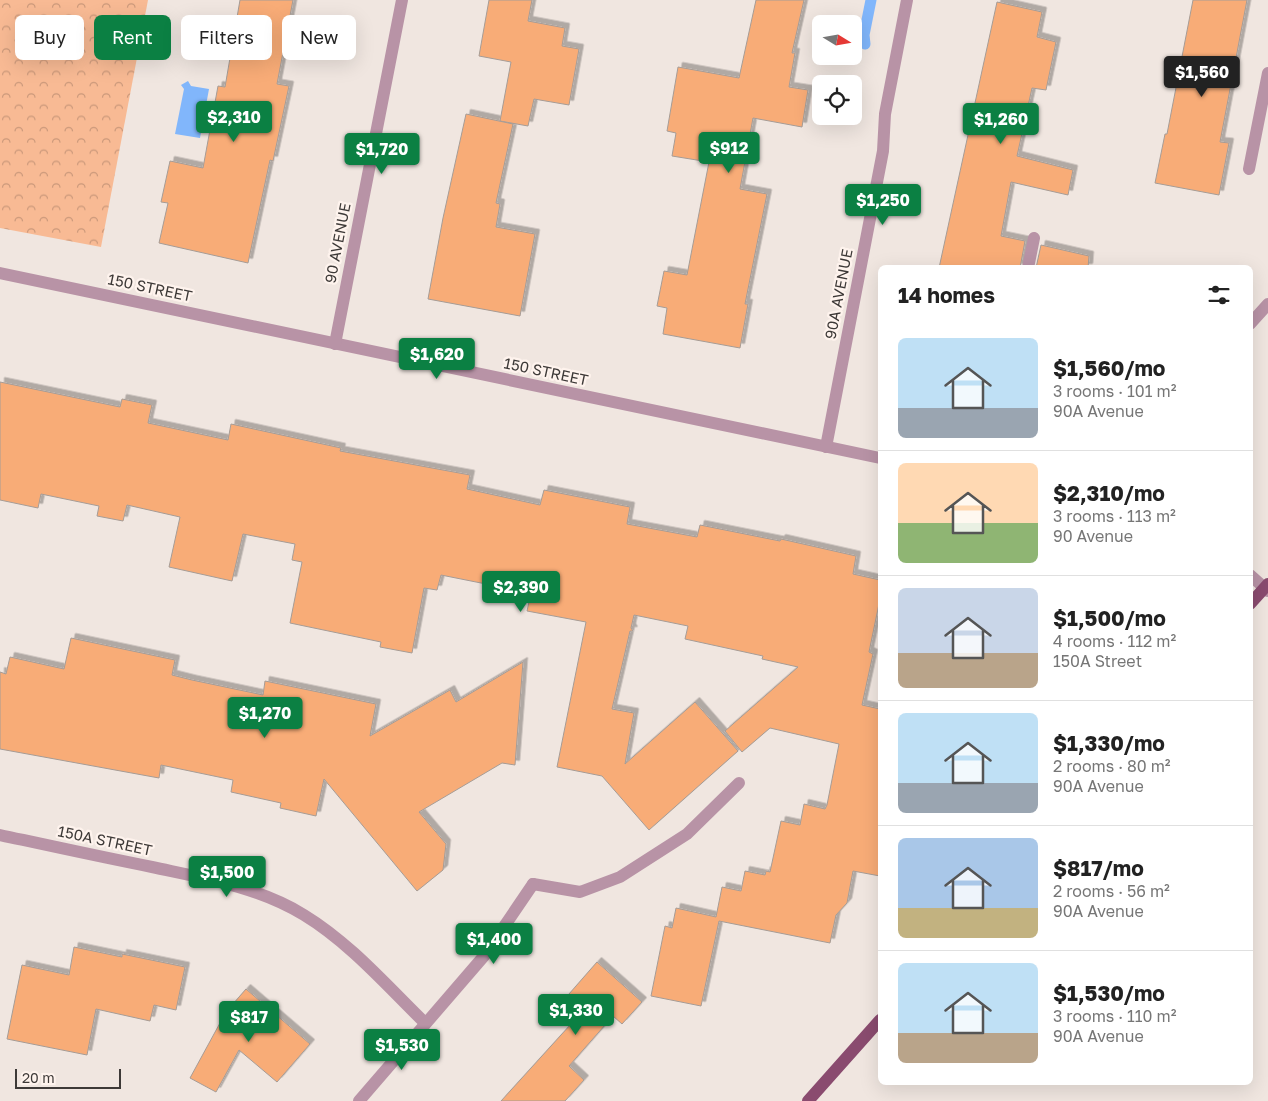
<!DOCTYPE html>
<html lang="en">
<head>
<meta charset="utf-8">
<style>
  :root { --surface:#fff; --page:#f6f6f6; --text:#222; --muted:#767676; --line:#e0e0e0; --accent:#0b8043 }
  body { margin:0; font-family:"Golos Text",sans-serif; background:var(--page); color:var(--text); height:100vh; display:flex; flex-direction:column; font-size:19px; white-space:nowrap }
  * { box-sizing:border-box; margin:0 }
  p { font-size:16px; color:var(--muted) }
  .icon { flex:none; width:28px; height:28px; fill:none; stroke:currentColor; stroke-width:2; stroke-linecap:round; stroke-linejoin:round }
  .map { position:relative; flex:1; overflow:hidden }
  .panel { position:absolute; left:878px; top:265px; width:375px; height:820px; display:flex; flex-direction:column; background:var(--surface); border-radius:8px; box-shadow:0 5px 20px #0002 }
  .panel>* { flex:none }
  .banner { position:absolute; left:15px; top:15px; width:475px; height:45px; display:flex; gap:10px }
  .needle { width:32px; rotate:101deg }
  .tools { position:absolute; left:812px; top:15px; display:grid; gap:10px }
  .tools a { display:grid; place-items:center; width:50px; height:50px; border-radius:8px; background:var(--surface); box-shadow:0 5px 20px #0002; font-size:25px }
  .scale { position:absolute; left:15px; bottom:12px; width:106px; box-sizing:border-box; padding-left:5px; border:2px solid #3d3937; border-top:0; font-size:14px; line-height:18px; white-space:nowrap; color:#3d3937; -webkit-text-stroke:4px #fef3ed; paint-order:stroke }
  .price { position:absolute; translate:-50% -42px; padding:0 11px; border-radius:5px; background:var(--accent); color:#fff; font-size:16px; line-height:32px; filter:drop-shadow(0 1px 2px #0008) }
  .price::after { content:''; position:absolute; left:50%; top:30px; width:15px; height:11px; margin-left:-8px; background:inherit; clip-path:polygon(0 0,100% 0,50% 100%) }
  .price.selected { background:#222; color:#fff }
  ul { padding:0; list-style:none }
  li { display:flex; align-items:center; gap:15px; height:125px; padding:0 20px }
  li+li { border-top:1px solid var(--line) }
  li span { display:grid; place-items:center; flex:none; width:140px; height:100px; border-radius:8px; color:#555 }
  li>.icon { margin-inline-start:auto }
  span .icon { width:60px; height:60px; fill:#fffc; stroke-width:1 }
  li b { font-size:21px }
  h2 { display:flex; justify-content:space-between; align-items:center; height:60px; padding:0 20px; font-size:21px }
  .tag { padding:0 18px; border-radius:8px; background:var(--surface); box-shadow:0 5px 20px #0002; font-size:18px; line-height:45px }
  .tag.selected { background:var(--accent); color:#fff }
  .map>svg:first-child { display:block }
  .park { fill:url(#park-crowns) }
  .water { fill:#81b6fb }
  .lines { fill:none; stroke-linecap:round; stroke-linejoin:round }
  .stream { stroke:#81b6fb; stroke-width:11 }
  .building { fill:#f8ac77; stroke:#a69c96; filter:url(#shadow) }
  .service { stroke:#b893a6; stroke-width:12 }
  .minor { stroke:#b893a6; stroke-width:12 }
  .primary { stroke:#8a4b6f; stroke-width:12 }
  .labels { text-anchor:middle; stroke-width:4.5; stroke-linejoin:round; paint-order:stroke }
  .street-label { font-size:15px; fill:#3d3937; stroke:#fef3ed }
</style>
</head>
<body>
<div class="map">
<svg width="1268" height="1101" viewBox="0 0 1268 1101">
  <defs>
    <pattern id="park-crowns" width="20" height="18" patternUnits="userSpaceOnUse" patternTransform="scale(1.25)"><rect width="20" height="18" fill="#f8ba94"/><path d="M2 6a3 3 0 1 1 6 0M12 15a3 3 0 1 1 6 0" fill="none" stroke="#ca987a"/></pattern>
    <filter id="shadow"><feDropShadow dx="4.5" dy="-4.5" stdDeviation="0" flood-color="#0004"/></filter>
  </defs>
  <rect width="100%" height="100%" fill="#f0e6e0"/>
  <path class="park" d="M 0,0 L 148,0 L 101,247 L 0,228 Z"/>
  <path class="water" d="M 188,81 L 191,86 L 209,89 L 200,138 L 175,134 L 184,89 L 181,85 Z"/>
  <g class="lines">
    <path class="stream" d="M 865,44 L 864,35 L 871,0"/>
  </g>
  <g class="building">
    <path d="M 240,0 L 293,0 L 277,84 L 289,86 L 273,161 L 270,160 L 248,263 L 159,243 L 168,203 L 161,202 L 170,161 L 203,168 L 218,86 L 225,87 Z"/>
    <path d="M 489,0 L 532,0 L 528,21 L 565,28 L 562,46 L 579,49 L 569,105 L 534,99 L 528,126 L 500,121 L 511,62 L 479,56 Z"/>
    <path d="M 756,0 L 804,0 L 792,53 L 795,53 L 789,87 L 808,90 L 802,127 L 753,118 L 740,189 L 767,194 L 745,304 L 748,304 L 740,348 L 663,334 L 667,308 L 657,306 L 664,271 L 687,275 L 709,162 L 672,156 L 676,133 L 667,131 L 678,67 L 739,78 Z"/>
    <path d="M 1193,0 L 1247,0 L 1220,142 L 1229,143 L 1219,195 L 1155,183 L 1165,134 L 1167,134 Z"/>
    <path d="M 997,2 L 1042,12 L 1037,37 L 1056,42 L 1046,90 L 1032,88 L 1017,156 L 1073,170 L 1068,195 L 1011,182 L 1001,236 L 1025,241 L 1020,268 L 939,268 Z"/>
    <path d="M 466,114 L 513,124 L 496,203 L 500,204 L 496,227 L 535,234 L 520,316 L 428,299 L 443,218 Z"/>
    <path d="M 1041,245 L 1089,256 L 1088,268 L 1036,268 Z"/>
    <path d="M 0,382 L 120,407 L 122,399 L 152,405 L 148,423 L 228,440 L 231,424 L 341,448 L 340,451 L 470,475 L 467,489 L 540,505 L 544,490 L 630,507 L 627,524 L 697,537 L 700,525 L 780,541 L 781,539 L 856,556 L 853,574 L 880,580 L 880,599 L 869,652 L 873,654 L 862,705 L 880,709 L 880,876 L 853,871 L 847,903 L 836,915 L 830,943 L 719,921 L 701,1006 L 651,996 L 665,926 L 672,928 L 676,908 L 716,917 L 722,887 L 741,891 L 745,871 L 765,875 L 766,871 L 770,872 L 781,821 L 800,825 L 804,804 L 825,809 L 827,805 L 839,744 L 770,728 L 742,752 L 725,731 L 798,667 L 762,659 L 763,656 L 685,639 L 688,626 L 634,615 L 631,628 L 633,631 L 630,631 L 612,709 L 634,713 L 625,764 L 695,702 L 738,751 L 649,830 L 602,776 L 557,767 L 586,622 L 527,611 L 531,593 L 441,575 L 437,590 L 424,588 L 412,653 L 380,647 L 381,642 L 290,623 L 302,562 L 292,560 L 295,544 L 243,534 L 232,581 L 169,567 L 180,517 L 127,505 L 123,521 L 97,516 L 99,506 L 41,494 L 38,508 L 0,500 Z"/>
    <path d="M 71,638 L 175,660 L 172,675 L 192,680 L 263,695 L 265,681 L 376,704 L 370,736 L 450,690 L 456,702 L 523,662 L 515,765 L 502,763 L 419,812 L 446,844 L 443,870 L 417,891 L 324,779 L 316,816 L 280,808 L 281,803 L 231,792 L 233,780 L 161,765 L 159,778 L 0,749 L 0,672 L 6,674 L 10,657 L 64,669 Z"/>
    <path d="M 74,947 L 122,957 L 122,954 L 185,967 L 176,1010 L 154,1005 L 150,1021 L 96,1009 L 87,1055 L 7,1039 L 22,965 L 69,975 Z"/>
    <path d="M 597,962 L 642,1002 L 622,1024 L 613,1016 L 569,1066 L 584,1080 L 565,1101 L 501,1101 L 571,1024 L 555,1010 Z"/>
    <path d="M 246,989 L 310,1044 L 277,1082 L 239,1050 L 216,1092 L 190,1078 L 226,1012 Z"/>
  </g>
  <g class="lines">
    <g class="service">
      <path d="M 1249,169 L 1268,73"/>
      <path d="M 1028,268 L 1034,238"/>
      <path d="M 1250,324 L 1268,304"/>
      <path d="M 533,884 L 580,892 L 620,877 L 687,834 L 739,783"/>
    </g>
    <g class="minor">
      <path d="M 0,273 L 880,458"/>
      <path d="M 335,344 L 402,0"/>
      <path d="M 826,447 L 883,151 L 885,114 L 907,0"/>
      <path d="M 1250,575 L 1268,591"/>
      <path d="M 0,835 C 51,846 101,857 152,867 C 203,878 259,887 304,915 C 350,943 387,986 425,1023"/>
      <path d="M 359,1101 L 484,956 L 533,884"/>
    </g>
    <g class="primary">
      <path d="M 1250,604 L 1268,584"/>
      <path d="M 808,1101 L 880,1020"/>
    </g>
  </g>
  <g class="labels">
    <g class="street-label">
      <text transform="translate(338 243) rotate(-79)" y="5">90 AVENUE</text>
      <text transform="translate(150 288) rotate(12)" y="5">150 STREET</text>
      <text transform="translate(839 294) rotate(-79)" y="5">90A AVENUE</text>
      <text transform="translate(546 372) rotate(12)" y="5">150 STREET</text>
      <text transform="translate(105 841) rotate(12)" y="5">150A STREET</text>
    </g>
  </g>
</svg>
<div class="tools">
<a><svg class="needle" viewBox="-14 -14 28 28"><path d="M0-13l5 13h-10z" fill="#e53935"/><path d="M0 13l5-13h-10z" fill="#767676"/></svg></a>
<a><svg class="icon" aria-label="locate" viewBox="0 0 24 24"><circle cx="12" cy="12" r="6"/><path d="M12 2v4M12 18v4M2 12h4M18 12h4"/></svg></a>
</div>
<div class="scale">20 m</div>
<b class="price selected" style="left:1202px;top:98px">$1,560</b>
<b class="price" style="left:234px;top:143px">$2,310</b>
<b class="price" style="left:1001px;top:145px">$1,260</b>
<b class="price" style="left:729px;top:174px">$912</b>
<b class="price" style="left:382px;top:175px">$1,720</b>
<b class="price" style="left:883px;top:226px">$1,250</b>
<b class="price" style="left:437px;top:380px">$1,620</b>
<b class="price" style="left:521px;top:613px">$2,390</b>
<b class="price" style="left:265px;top:739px">$1,270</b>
<b class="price" style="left:227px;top:898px">$1,500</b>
<b class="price" style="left:494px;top:965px">$1,400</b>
<b class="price" style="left:576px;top:1036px">$1,330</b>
<b class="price" style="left:249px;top:1043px">$817</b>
<b class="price" style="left:402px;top:1071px">$1,530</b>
<div class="banner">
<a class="tag">Buy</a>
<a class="tag selected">Rent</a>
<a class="tag">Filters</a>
<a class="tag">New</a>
</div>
<section class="panel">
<h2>14 homes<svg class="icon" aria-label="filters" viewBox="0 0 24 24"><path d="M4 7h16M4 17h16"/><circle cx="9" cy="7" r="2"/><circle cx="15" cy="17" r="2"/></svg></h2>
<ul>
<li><span style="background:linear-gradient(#bfe0f5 70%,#9aa5b1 0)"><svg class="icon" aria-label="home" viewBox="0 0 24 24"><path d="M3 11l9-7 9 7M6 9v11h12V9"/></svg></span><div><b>$1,560/mo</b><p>3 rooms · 101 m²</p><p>90A Avenue</p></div></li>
<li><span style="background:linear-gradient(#ffd9b3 60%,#8fb573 0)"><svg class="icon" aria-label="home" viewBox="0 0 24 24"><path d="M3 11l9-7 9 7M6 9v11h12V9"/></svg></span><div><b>$2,310/mo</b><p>3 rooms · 113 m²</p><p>90 Avenue</p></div></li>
<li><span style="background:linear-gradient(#c9d6e8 65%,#b9a48a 0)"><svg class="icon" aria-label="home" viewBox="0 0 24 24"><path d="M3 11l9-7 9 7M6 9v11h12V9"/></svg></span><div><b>$1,500/mo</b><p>4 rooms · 112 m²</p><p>150A Street</p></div></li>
<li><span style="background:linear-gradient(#bfe0f5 70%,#9aa5b1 0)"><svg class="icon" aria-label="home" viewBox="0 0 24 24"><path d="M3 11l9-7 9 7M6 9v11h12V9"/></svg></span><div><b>$1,330/mo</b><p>2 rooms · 80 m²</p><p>90A Avenue</p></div></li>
<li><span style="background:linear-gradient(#a9c7e8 70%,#c2b280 0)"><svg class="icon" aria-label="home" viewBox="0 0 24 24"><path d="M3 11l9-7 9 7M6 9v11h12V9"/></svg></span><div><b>$817/mo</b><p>2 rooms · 56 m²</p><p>90A Avenue</p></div></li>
<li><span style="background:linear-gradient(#bfe0f5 70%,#b9a48a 0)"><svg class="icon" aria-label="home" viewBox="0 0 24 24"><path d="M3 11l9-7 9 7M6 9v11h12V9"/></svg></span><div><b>$1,530/mo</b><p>3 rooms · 110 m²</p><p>90A Avenue</p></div></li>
</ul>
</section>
</div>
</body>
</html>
